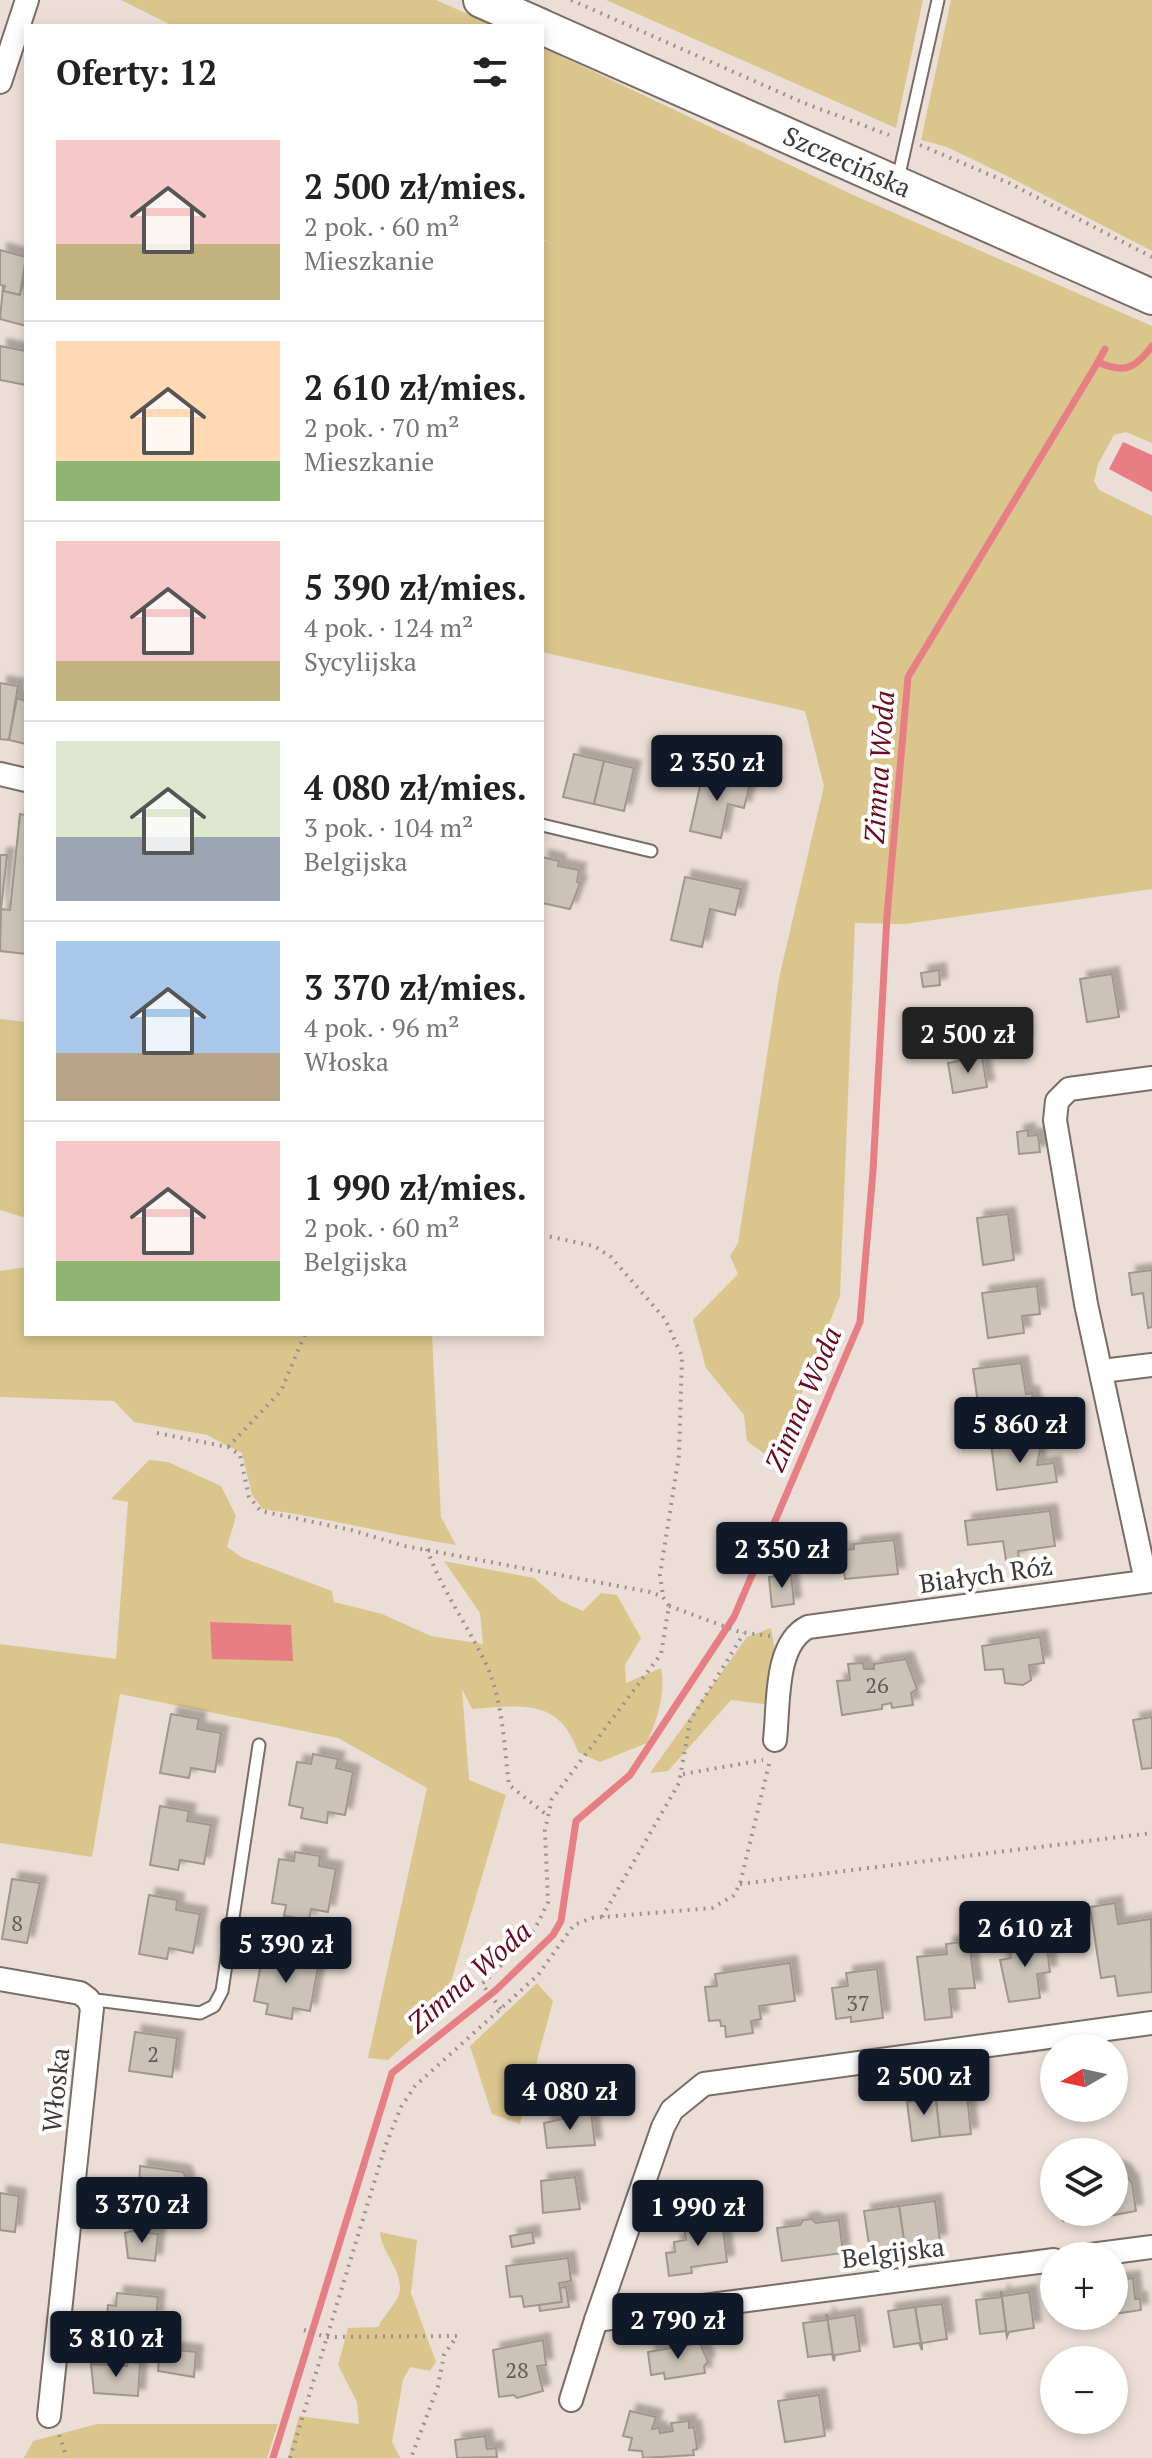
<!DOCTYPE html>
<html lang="pl">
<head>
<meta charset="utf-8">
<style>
  :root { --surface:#fff; --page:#f6f6f6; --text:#222; --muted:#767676; --line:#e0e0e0; --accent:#111827 }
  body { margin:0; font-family:"PT Serif",serif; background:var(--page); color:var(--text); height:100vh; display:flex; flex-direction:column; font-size:30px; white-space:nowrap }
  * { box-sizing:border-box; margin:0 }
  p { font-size:26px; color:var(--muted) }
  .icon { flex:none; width:44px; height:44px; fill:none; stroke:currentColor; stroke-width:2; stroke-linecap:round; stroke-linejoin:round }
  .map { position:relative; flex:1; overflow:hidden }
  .sheet { position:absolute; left:24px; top:24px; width:520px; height:1312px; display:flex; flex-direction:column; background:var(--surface); border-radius:0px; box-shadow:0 4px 12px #0003 }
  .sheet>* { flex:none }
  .needle { width:52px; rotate:261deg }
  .buttons { position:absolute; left:1040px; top:2034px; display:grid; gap:16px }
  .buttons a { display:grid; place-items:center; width:88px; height:88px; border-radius:50%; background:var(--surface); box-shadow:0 4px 12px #0003; font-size:40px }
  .price { position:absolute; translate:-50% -68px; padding:0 18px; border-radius:8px; background:var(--accent); color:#fff; font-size:26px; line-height:52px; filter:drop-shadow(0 2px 4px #0008) }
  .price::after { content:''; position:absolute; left:50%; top:48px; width:24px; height:18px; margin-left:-12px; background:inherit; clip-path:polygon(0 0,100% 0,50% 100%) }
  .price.on { background:#222; color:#fff }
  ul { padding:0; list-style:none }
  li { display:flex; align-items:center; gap:24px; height:200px; padding:0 32px }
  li+li { border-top:2px solid var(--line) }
  li span { display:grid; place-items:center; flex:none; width:224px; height:160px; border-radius:0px; color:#555 }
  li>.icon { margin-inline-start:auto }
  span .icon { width:96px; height:96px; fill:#fffc; stroke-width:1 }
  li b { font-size:34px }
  h2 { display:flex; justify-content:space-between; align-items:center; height:96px; padding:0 32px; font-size:34px }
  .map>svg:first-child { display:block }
  .green { fill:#dac68c }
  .water { fill:#e77e84 }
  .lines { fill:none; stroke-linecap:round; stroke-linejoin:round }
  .stream { stroke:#e77e84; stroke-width:7 }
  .building { fill:#ccc3b8; stroke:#9f978c; stroke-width:2; filter:url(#shadow) }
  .service-casing { stroke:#796d66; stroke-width:15 }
  .minor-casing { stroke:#796d66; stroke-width:26 }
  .primary-casing { stroke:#796d66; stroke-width:38 }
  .path { stroke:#9b928c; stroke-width:4; stroke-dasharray:2 6; stroke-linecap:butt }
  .service { stroke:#fff; stroke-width:11 }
  .minor { stroke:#fff; stroke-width:22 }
  .primary { stroke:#fff; stroke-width:34 }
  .labels { text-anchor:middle; stroke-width:8; stroke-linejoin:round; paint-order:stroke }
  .number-label { font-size:22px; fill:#625c57 }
  .street-label { font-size:26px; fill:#3f3a37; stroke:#fff }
  .water-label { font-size:28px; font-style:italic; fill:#6b0a1e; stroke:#fff }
</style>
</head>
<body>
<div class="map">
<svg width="1152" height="2458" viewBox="0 0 1152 2458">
  <defs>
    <filter id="shadow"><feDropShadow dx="7" dy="-7" stdDeviation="2" flood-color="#0004"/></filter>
  </defs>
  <rect width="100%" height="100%" fill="#ebded6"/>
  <g class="green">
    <path d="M 121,0 L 436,0 L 495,26 L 173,26 Z"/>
    <path d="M 606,0 L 923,0 L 896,128 Z"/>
    <path d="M 951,0 L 1152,0 L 1152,251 L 1009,177 L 947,147 L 921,140 Z"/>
    <path d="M 542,47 L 851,194 L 1152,326 L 1152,443 L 1126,432 L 1114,435 L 1098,464 L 1094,481 L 1099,490 L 1152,516 L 1152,889 L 905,924 L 855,923 L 840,1296 L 775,1461 L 747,1441 L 744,1415 L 706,1368 L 693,1320 L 738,1274 L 730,1256 L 738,1243 L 779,978 L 824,786 L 805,711 L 542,652 L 542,240 L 553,244 L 542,239 Z"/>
    <path d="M 0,1019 L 26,1022 L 26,1218 L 0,1210 Z"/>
    <path d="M 26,1267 L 26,1334 L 432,1334 L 441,1517 L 456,1545 C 391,1535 328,1518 263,1509 L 252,1495 L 242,1453 L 207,1435 L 134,1422 L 114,1401 L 0,1397 L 0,1271 Z"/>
    <path d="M 149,1460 L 168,1462 L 221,1486 L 236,1516 L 227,1547 L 243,1558 L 332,1591 L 334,1602 L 382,1614 L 431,1636 L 483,1644 L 480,1613 L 444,1561 L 534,1578 L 561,1601 L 583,1611 L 601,1593 L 617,1595 L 641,1638 L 625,1665 L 626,1683 L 661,1668 C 666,1694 657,1719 647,1743 L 600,1762 L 578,1752 C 559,1697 521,1706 472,1709 L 462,1689 L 469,1780 L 506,1795 L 442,2012 L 388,2060 L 368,2058 L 427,1788 L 338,1738 L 120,1694 L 92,1857 L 0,1843 L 0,1644 L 116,1659 L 128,1502 L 111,1499 Z"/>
    <path d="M 771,1628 L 778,1669 L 772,1705 L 731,1700 L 668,1771 L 650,1773 L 747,1637 Z"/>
    <path d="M 537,1983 L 553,2001 L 520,2124 L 492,2114 L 470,2046 Z"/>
    <path d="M 380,2232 L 417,2240 L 411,2293 L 436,2362 L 430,2371 L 410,2367 L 403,2380 L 392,2442 L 400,2458 L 288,2458 L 299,2416 L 359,2424 L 357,2402 L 338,2365 L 348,2328 L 378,2327 C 383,2317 391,2309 397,2299 C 409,2276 381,2254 380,2232 Z"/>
    <path d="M 97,2424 L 278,2424 L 267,2458 L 24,2458 L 33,2441 Z"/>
  </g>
  <g class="water">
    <path d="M 1123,442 L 1152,455 L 1152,492 L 1109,469 Z"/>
    <path d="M 210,1622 L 291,1625 L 293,1661 L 212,1659 Z"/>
  </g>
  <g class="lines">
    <g class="stream">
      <path d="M 1098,362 L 1105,349"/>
      <path d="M 273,2458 L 392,2073 L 496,1990 L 553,1935 L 561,1921 L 576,1821 L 630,1775 L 734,1617 L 860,1322 L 873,1171 L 887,916 L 908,677 L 1098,362 C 1124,374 1135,369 1152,346"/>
    </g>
  </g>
  <g class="building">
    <path d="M 0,250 L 26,257 L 20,295 L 3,291 L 5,286 L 0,285 Z"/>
    <path d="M 24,279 L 26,326 L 0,319 L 3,286 L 3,291 L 20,295 Z"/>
    <path d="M 0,346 L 26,351 L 26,385 L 0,380 Z"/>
    <path d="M 0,683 L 18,686 L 9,740 L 0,739 Z"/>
    <path d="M 17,698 L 26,701 L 26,744 L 9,740 Z"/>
    <path d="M 574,754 L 604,761 L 594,804 L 563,797 Z"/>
    <path d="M 604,761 L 634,768 L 624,811 L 594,804 Z"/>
    <path d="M 703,773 L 750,784 L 744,808 L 728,804 L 721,838 L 690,831 Z"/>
    <path d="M 20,814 L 26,815 L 26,954 L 0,951 L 1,909 L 10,910 Z"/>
    <path d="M 0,855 L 7,855 L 1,909 L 0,909 Z"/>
    <path d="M 542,857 L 559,861 L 558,866 L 579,870 L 577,882 L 580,883 L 570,909 L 542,903 Z"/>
    <path d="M 685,877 L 741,889 L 735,915 L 710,909 L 702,947 L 671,940 Z"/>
    <path d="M 939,970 L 940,985 L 923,987 L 921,973 Z"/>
    <path d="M 1112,974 L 1119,1017 L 1087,1022 L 1080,979 Z"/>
    <path d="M 1022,1020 L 1025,1042 L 1008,1045 L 1005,1022 Z"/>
    <path d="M 982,1057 L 987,1087 L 953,1093 L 948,1063 Z"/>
    <path d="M 1028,1130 L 1028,1136 L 1038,1135 L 1040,1152 L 1019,1154 L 1017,1132 Z"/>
    <path d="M 1008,1214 L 1014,1260 L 983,1265 L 977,1218 Z"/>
    <path d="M 1152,1270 L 1152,1327 L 1148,1328 L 1143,1293 L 1132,1295 L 1129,1273 Z"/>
    <path d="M 1037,1286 L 1040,1314 L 1022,1316 L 1024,1333 L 988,1338 L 982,1293 Z"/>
    <path d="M 1021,1363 L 1026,1394 L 1032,1393 L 1035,1410 L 1006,1414 L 1004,1400 L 978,1403 L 973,1369 Z"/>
    <path d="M 1036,1438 L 1040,1450 L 1037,1465 L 1054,1463 L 1057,1482 L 997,1490 L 991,1444 Z"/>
    <path d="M 1050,1511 L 1055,1546 L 1018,1551 L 1019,1558 L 1006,1560 L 1003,1541 L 968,1545 L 965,1521 Z"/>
    <path d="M 894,1540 L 898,1574 L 845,1579 L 841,1550 L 854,1549 L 854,1544 Z"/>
    <path d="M 791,1574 L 794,1604 L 772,1607 L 769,1577 Z"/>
    <path d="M 1040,1637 L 1044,1663 L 1029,1665 L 1031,1680 L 1023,1685 L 1005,1683 L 1003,1669 L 985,1670 L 982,1646 Z"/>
    <path d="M 906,1659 L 917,1689 L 911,1693 L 913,1705 L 892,1708 L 891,1703 L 882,1705 L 882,1709 L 842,1715 L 837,1681 L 850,1680 L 848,1664 L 863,1663 L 864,1669 L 874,1669 L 874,1664 Z"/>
    <path d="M 171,1714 L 199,1719 L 197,1729 L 221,1733 L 215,1772 L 191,1768 L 189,1778 L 160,1773 Z"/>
    <path d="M 1152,1717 L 1152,1768 L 1142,1769 L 1133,1720 Z"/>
    <path d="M 313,1754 L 338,1759 L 336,1768 L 353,1772 L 345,1815 L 328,1812 L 327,1823 L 301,1818 L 303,1808 L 289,1805 L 297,1762 L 311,1764 Z"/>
    <path d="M 160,1806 L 189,1811 L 187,1821 L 211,1825 L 204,1864 L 180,1860 L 178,1870 L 150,1865 Z"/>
    <path d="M 295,1852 L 320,1856 L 319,1866 L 336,1869 L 328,1912 L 311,1909 L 309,1920 L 284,1916 L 286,1905 L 272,1903 L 279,1859 L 294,1861 Z"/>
    <path d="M 12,1879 L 40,1883 L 27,1943 L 2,1939 Z"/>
    <path d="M 149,1895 L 177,1900 L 176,1910 L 200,1914 L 193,1953 L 169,1948 L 167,1959 L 139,1954 Z"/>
    <path d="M 1115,1903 L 1118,1924 L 1151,1919 L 1152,1992 L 1118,1996 L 1115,1976 L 1101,1978 L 1090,1907 Z"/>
    <path d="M 1032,1937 L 1032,1943 L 1046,1941 L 1050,1972 L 1037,1974 L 1040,1998 L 1009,2002 L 1000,1960 L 1011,1958 L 1008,1940 Z"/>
    <path d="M 969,1941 L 975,1988 L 949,1989 L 952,2017 L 925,2020 L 917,1957 L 947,1954 L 946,1944 Z"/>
    <path d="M 278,1950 L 303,1955 L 301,1965 L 318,1967 L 310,2011 L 293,2008 L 292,2019 L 266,2014 L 268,2004 L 254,2001 L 262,1958 L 276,1960 Z"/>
    <path d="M 790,1963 L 795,2001 L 759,2006 L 761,2019 L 751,2021 L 753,2033 L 726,2037 L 725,2026 L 721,2026 L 720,2020 L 709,2021 L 705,1987 L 717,1986 L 715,1974 Z"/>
    <path d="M 877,1969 L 883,2018 L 851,2022 L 851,2017 L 836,2019 L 832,1988 L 848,1986 L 846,1973 Z"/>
    <path d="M 135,2032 L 177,2038 L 172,2077 L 129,2071 Z"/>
    <path d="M 949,2089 L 950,2097 L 967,2095 L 971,2134 L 940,2137 L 935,2091 Z"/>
    <path d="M 935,2091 L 940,2137 L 912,2141 L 907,2102 L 922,2100 L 920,2092 Z"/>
    <path d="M 591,2113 L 595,2145 L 547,2148 L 544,2123 Z"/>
    <path d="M 140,2166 L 183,2172 L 187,2179 L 186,2190 L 180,2194 L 178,2206 L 166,2205 L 160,2209 L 150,2208 L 150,2203 L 130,2200 L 132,2187 L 139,2188 Z"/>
    <path d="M 1114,2167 L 1123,2171 L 1132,2183 L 1136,2211 L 1103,2217 L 1103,2212 L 1114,2212 Z"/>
    <path d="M 575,2177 L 580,2209 L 543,2213 L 541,2181 Z"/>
    <path d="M 0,2193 L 19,2196 L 15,2232 L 0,2230 Z"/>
    <path d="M 935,2201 L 940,2241 L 920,2244 L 921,2253 L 906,2255 L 899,2206 Z"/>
    <path d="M 899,2206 L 906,2255 L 892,2257 L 890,2248 L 870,2251 L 864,2211 Z"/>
    <path d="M 1062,2212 L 1095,2212 L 1096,2217 L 1063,2221 Z"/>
    <path d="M 722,2219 L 727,2262 L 691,2267 L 692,2273 L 669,2276 L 666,2253 L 675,2252 L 674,2242 L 686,2240 L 684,2225 Z"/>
    <path d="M 812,2219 L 816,2223 L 839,2220 L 843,2253 L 782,2261 L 777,2228 L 800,2225 L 803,2220 Z"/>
    <path d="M 131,2231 L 158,2234 L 155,2261 L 128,2258 L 125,2233 Z"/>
    <path d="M 532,2232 L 534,2243 L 512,2247 L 510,2236 Z"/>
    <path d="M 568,2258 L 571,2281 L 559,2283 L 562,2302 L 524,2307 L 522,2296 L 510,2297 L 506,2266 Z"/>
    <path d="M 1133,2278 L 1135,2299 L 1140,2299 L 1141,2310 L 1114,2314 L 1114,2281 Z"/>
    <path d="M 566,2287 L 569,2307 L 540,2311 L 539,2305 L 562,2302 L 560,2288 Z"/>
    <path d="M 1001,2291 L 1004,2296 L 1029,2292 L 1034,2328 L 1009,2332 L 1007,2337 Z"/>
    <path d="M 1001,2291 L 1007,2337 L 1006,2331 L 980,2334 L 976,2300 L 1001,2297 Z"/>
    <path d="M 117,2293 L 158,2297 L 156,2318 L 148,2317 L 147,2330 L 106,2326 L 108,2305 L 116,2306 Z"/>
    <path d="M 942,2304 L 947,2339 L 922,2343 L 922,2350 L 915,2307 Z"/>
    <path d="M 915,2307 L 922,2350 L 919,2343 L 894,2347 L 888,2311 Z"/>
    <path d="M 826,2315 L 827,2315 L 834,2361 L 832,2354 L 808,2357 L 803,2323 L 827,2320 Z"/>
    <path d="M 827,2315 L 830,2319 L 855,2315 L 860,2351 L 835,2355 L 834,2361 Z"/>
    <path d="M 543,2340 L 546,2365 L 537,2366 L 543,2391 L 517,2398 L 514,2395 L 499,2397 L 493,2350 Z"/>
    <path d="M 700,2343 L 708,2362 L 704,2366 L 705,2373 L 665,2379 L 664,2373 L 651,2375 L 648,2352 Z"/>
    <path d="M 160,2348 L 196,2352 L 194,2377 L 158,2371 Z"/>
    <path d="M 128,2362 L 140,2363 L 138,2396 L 94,2393 L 91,2364 L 127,2366 Z"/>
    <path d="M 819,2395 L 825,2436 L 785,2442 L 778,2401 Z"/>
    <path d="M 630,2411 L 656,2417 L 652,2429 L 659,2428 L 660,2433 L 673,2431 L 671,2423 L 689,2421 L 689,2428 L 694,2427 L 697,2449 L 693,2450 L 694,2455 L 643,2458 L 642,2451 L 629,2450 L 632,2438 L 623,2436 Z"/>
    <path d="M 485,2436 L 487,2449 L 496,2448 L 497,2457 L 457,2458 L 455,2440 Z"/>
  </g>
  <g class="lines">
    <g class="service-casing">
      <g id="service">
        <path d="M 898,179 L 938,0"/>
        <path d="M 542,825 L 651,851"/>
        <path d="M 88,1999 L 200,2013 L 214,2006 L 222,1991 L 259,1745"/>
      </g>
    </g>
    <g class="minor-casing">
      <g id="minor">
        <path d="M 0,82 L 27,0"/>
        <path d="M 0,774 L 26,780"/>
        <path d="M 1102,1371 L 1152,1365"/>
        <path d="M 1146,1581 L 1086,1304 L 1055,1120 L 1057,1101 L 1069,1089 L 1152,1078"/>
        <path d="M 775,1740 C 779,1705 774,1644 808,1627 L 1152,1581"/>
        <path d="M 0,1979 L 80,1993 L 88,1999 L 92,2008 L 49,2416"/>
        <path d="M 1083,2256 L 1152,2247"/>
        <path d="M 1054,2260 L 596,2320 L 663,2127 L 672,2110 L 704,2084 L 1152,2023"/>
        <path d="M 571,2400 L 596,2320"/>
      </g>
    </g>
    <g class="primary-casing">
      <g id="primary">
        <path d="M 481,0 L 540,26"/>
        <path d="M 542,27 L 1152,297"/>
      </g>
    </g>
    <g class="path">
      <path d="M 571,0 L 804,103 L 889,135"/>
      <path d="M 920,145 L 1009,183 L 1152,257"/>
      <path d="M 542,1235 L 594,1246 L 611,1257 L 665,1319 L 682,1356 L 679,1455 L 660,1575 L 663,1596"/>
      <path d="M 157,1433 L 228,1447 L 240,1455 L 249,1497 L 261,1511 L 351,1530 L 405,1546 L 650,1592 L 663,1597 L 669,1606 L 661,1654 L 552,1799 L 545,1830 L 548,1902 L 538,1923 L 530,1937 L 482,1984 L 501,2009"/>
      <path d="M 228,1447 L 281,1391 L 305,1334"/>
      <path d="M 427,1549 C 442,1591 467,1624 486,1664 C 503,1700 504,1746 509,1785 L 547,1815"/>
      <path d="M 669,1606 L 740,1632 L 770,1636"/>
      <path d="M 683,1774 L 763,1760"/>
      <path d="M 740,1884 L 1152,1833"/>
      <path d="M 602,1917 L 679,1783 L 690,1721 L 744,1633"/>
      <path d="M 304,2330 L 326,2337 L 457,2336 L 444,2355 L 438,2386 L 411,2458"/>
      <path d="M 59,2435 L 67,2458"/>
      <path d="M 290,2458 L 385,2147 L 401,2107 L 415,2086 L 538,1975 L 574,1925 L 592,1918 L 712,1908 L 733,1896 L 740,1884 L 770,1760"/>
    </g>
    <use href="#service" class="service"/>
    <use href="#minor" class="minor"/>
    <use href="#primary" class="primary"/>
  </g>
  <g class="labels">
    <g class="number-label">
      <text x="877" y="1693">26</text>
      <text x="17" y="1931">8</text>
      <text x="858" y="2011">37</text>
      <text x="153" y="2062">2</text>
      <text x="517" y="2378">28</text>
    </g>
    <g class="street-label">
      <text transform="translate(847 162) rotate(24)" y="9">Szczecińska</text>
      <text transform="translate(986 1575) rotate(-8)" y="9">Białych Róż</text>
      <text transform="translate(56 2090) rotate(-84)" y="9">Włoska</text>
      <text transform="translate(893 2253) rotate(-7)" y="9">Belgijska</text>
    </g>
    <g class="water-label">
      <text transform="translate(879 767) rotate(-86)" y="10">Zimna Woda</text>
      <text transform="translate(803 1399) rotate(-67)" y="10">Zimna Woda</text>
      <text transform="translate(469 1977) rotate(-41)" y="10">Zimna Woda</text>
    </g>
  </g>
</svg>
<div class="buttons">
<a><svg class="needle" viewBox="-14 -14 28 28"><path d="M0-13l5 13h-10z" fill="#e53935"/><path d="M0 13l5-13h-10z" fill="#767676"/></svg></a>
<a><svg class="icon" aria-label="layers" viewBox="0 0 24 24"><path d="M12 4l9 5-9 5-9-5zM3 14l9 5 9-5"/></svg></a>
<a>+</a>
<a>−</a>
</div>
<b class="price" style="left:717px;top:803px">2 350 zł</b>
<b class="price on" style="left:968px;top:1075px">2 500 zł</b>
<b class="price" style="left:1020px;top:1465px">5 860 zł</b>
<b class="price" style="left:782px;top:1590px">2 350 zł</b>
<b class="price" style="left:1025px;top:1969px">2 610 zł</b>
<b class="price" style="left:286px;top:1985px">5 390 zł</b>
<b class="price" style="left:924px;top:2117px">2 500 zł</b>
<b class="price" style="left:570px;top:2132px">4 080 zł</b>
<b class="price" style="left:142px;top:2245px">3 370 zł</b>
<b class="price" style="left:698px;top:2248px">1 990 zł</b>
<b class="price" style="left:678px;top:2361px">2 790 zł</b>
<b class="price" style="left:116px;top:2379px">3 810 zł</b>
<section class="sheet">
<h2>Oferty: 12<svg class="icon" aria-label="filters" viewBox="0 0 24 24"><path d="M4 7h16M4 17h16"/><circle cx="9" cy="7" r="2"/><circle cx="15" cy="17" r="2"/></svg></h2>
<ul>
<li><span style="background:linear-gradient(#f6c9c9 65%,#c2b280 0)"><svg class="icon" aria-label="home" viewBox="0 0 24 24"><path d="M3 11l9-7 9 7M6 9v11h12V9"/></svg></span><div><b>2 500 zł/mies.</b><p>2 pok. · 60 m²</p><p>Mieszkanie</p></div></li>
<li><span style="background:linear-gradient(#ffd9b3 75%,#8fb573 0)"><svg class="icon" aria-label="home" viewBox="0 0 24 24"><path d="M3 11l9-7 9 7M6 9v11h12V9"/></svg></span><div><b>2 610 zł/mies.</b><p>2 pok. · 70 m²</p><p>Mieszkanie</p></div></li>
<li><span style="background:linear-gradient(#f6c9c9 75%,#c2b280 0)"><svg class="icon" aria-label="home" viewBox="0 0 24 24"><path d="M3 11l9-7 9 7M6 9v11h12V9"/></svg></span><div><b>5 390 zł/mies.</b><p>4 pok. · 124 m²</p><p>Sycylijska</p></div></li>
<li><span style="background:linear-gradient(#dfe7d0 60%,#9aa5b1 0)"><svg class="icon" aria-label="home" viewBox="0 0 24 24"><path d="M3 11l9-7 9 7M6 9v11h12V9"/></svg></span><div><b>4 080 zł/mies.</b><p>3 pok. · 104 m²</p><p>Belgijska</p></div></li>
<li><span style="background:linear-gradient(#a9c7e8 70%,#b9a48a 0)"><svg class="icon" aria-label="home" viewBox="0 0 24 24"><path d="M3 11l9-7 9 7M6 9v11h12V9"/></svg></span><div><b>3 370 zł/mies.</b><p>4 pok. · 96 m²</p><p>Włoska</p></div></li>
<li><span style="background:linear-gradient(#f6c9c9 75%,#8fb573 0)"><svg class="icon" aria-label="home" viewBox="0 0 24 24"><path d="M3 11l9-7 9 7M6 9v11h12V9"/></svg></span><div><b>1 990 zł/mies.</b><p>2 pok. · 60 m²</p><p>Belgijska</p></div></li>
</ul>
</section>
</div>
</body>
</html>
